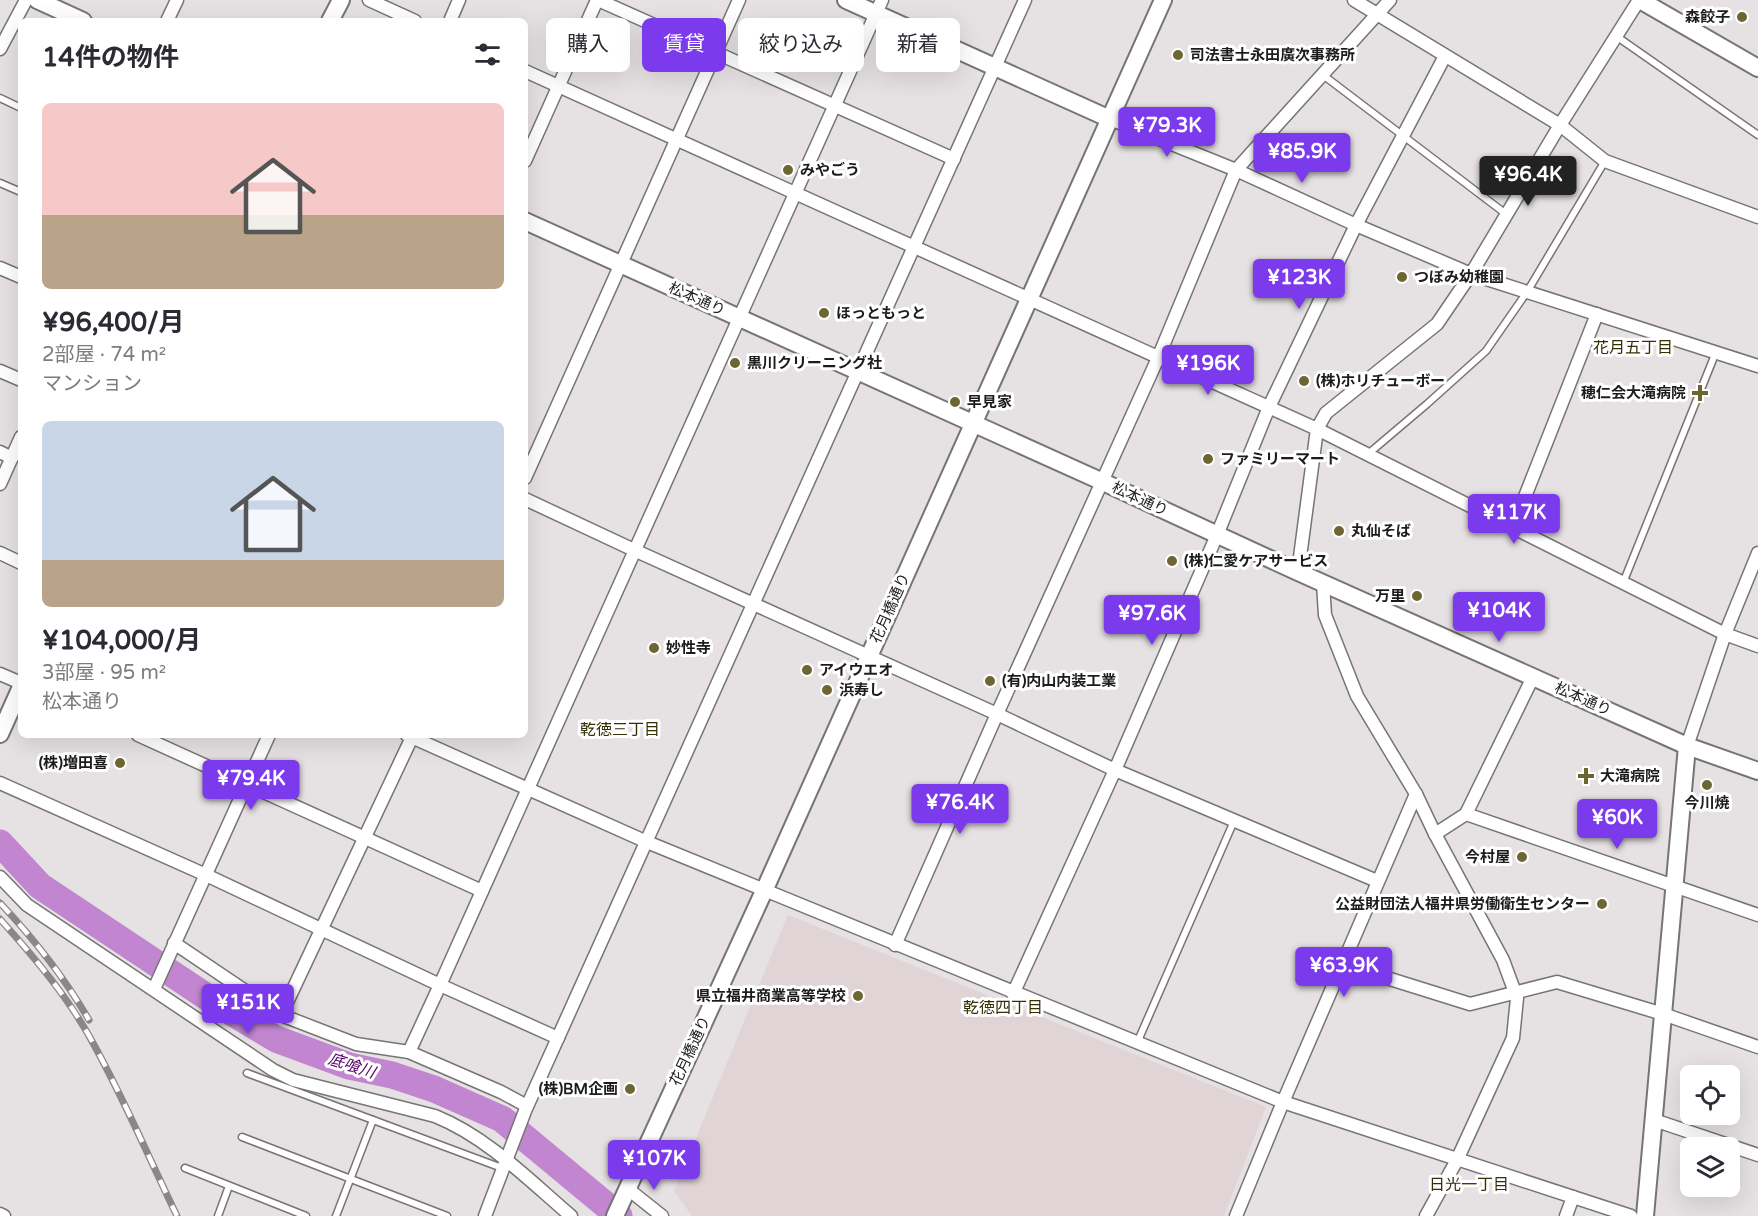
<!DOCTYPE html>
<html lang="ja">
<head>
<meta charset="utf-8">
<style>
  :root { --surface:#fff; --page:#f7f7f7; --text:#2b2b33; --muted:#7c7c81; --accent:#7c3aed }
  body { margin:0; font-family:"Varela Round","Noto Sans JP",sans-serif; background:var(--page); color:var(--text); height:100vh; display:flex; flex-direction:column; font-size:22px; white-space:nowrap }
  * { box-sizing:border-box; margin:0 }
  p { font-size:20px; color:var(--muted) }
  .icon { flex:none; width:33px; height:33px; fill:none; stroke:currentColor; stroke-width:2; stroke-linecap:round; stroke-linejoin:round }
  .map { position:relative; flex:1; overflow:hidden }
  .details { position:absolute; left:18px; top:18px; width:510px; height:720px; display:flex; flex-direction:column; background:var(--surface); border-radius:9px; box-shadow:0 6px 24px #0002 }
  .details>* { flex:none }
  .guide { position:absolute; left:546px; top:18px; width:570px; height:54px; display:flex; gap:12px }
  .buttons { position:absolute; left:1680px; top:1065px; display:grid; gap:12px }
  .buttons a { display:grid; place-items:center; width:60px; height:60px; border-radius:9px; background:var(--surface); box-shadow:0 6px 24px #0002; font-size:30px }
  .price { position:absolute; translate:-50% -51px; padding:0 14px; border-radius:6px; background:var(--accent); color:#fff; font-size:20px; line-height:39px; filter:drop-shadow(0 2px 3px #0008) }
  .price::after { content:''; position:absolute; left:50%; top:36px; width:18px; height:14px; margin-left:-9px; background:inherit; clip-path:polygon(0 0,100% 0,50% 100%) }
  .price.selected { background:#222; color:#fff }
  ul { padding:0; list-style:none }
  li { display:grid; align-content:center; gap:12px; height:318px; padding:0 24px }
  li span { display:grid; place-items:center; height:186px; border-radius:9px; color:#555 }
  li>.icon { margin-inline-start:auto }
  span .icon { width:108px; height:108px; fill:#fffc; stroke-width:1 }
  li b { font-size:26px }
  h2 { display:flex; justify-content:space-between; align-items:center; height:72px; padding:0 24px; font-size:26px }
  .pill { padding:0 21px; border-radius:9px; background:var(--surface); box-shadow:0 6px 24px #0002; font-size:21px; line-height:54px }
  .pill.selected { background:var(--accent); color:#fff }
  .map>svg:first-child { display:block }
  .built { fill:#e1d4d7 }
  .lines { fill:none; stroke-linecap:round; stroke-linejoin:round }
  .river { stroke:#c286d1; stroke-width:27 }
  .lane-casing { stroke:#777475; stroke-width:9 }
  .street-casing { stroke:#777475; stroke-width:15 }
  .secondary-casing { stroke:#777475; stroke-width:20 }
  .lane { stroke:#fff; stroke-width:6 }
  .street { stroke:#fff; stroke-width:12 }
  .secondary { stroke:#fff; stroke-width:16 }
  .rail-casing { stroke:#8a8788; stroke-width:7 }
  .rail { stroke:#fff; stroke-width:4.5; stroke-dasharray:14; stroke-linecap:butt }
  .poi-dot { fill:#6c6633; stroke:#fff; stroke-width:2 }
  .labels { text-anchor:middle; stroke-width:6; stroke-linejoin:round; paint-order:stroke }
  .poi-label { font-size:15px; font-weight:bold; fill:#1d1c1c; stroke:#fff; text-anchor:start }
  .street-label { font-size:15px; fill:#1d1c1c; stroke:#fff }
  .neighbourhood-label { font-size:16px; fill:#353004; stroke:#fff }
  .water-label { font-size:16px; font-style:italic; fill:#560667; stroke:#fff }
</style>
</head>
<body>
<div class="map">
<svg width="1758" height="1216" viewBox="0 0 1758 1216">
  <rect width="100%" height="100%" fill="#e6e1e2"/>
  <path class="built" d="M 788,915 L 1266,1107 L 1224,1216 L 692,1216 L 674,1191 Z"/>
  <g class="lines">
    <path class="river" d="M 0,843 L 40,886 L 213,1001 L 276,1039 L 349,1066 L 392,1075 L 434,1089 L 502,1119 L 619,1216"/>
    <g class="lane-casing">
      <g id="lane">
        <path d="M 1616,36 L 1758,135"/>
        <path d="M 1323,75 L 1506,214"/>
        <path d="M 0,98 L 21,108"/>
        <path d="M 0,183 L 21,192"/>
        <path d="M 1368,454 L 1427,404 L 1486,351 L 1527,292 L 1605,161"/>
        <path d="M 1623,583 L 1716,352"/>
        <path d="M 1137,1043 L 1234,821"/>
        <path d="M 247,1073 L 502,1168"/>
        <path d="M 242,1137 L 447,1216"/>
        <path d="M 185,1168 L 306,1216"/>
        <path d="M 218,1216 L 229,1186"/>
        <path d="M 336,1216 L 373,1120"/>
      </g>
    </g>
    <g class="street-casing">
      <g id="street">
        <path d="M 369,0 L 415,21"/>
        <path d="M 598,0 L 954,159"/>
        <path d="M 1354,0 L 1560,125 L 1605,161 L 1758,217"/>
        <path d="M 167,21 L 177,0"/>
        <path d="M 450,21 L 459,0"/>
        <path d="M 0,49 L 26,0"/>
        <path d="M 525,71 L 1317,429 L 1725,634 L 1758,646"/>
        <path d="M 1110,119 L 1236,170 L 1356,225 L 1471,274 L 1758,366"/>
        <path d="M 525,161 L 597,0"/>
        <path d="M 0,268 L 21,277"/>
        <path d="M 0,371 L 21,380"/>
        <path d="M 0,452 L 12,458"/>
        <path d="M 525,478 L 739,0"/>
        <path d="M 0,484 L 21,437"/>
        <path d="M 525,499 L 634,550 L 997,714 L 1115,770 L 1377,881"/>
        <path d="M 1513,527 L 1597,314"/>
        <path d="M 0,553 L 21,563"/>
        <path d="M 1298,572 L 1317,429 L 1326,413 L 1437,324 L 1471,274 L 1560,125 L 1639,0"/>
        <path d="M 1323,583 L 1325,615 L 1357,696 L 1416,794 L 1435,834 L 1503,960 L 1517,998 L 1513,1038 L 1457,1160 L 1426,1216"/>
        <path d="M 0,674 L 21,683"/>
        <path d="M 138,735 L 482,891"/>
        <path d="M 407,735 L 647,842 L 1283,1102 L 1631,1216"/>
        <path d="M 1687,746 L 1725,634 L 1758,553"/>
        <path d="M 0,783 L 206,875 L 440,985 C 588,657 733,327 882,0"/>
        <path d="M 1466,814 L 1758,915"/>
        <path d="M 1435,834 L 1466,814 L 1533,677"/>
        <path d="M 0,877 L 27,905 L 273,1070 L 293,1080 L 435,1116 C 487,1137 529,1180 571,1216"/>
        <path d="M 174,943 L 281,1015 L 356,1044 L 409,1052 L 501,1092 L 527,1106"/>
        <path d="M 895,945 L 997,714 L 1158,358 L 1236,170 L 1390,0"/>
        <path d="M 1342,964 L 1470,1004 L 1557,982 L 1663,1014 L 1758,1047"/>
        <path d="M 154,989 L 269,735"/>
        <path d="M 1013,994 L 1115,770 L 1217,535 L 1269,407 L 1356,225 L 1445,56"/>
        <path d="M 281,1015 L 413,735"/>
        <path d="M 409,1052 L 440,985 L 558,1038"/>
        <path d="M 1654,1120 L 1758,1155"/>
        <path d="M 628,1189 L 662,1216"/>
        <path d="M 0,1214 L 4,1216"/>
        <path d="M 485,1216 L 525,1111 L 1025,0"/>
        <path d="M 1236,1216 L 1283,1102 L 1416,794"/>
        <path d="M 1566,1216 L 1573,1197"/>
      </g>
    </g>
    <g class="secondary-casing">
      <g id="secondary">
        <path d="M 37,0 L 83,21"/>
        <path d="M 846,0 L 1110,119"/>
        <path d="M 1640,0 L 1758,68"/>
        <path d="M 330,21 L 341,0"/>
        <path d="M 525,221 L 1103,482 L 1298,572 L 1687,746 L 1758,771"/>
        <path d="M 0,734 L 21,687"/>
        <path d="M 615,1216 L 764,891 L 1163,0"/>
        <path d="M 1645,1216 L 1687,746"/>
      </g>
    </g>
    <use href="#lane" class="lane"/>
    <use href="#street" class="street"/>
    <use href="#secondary" class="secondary"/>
    <g class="rail-casing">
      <g id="rail">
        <path d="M 0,903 C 34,939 64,977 89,1020"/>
        <path d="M 0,919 C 34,957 69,998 93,1043 C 124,1099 149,1158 177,1216"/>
      </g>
    </g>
    <use href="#rail" class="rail"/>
  </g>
  <g class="poi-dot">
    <circle cx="1742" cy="17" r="6"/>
    <circle cx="1178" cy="55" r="6"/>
    <circle cx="788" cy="170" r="6"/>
    <circle cx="1402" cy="277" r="6"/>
    <circle cx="824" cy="313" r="6"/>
    <circle cx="735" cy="363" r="6"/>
    <circle cx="1304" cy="381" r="6"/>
    <path d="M1697 384h6v6h6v6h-6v6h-6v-6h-6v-6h6z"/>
    <circle cx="955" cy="402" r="6"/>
    <circle cx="1208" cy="459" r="6"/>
    <circle cx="1339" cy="531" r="6"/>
    <circle cx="1172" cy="561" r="6"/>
    <circle cx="1417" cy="596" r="6"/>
    <circle cx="654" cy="648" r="6"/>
    <circle cx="807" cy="670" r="6"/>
    <circle cx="990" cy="681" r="6"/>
    <circle cx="827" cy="690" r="6"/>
    <circle cx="120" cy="763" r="6"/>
    <path d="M1583 767h6v6h6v6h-6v6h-6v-6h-6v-6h6z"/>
    <circle cx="1707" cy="785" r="6"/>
    <circle cx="1522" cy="857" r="6"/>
    <circle cx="1602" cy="904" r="6"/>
    <circle cx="858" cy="996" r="6"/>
    <circle cx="630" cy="1089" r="6"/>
  </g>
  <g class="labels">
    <g class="poi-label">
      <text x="1730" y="22" text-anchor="end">森餃子</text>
      <text x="1190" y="60">司法書士永田廣次事務所</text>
      <text x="800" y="175">みやごう</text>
      <text x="1414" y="282">つぼみ幼稚園</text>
      <text x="836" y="318">ほっともっと</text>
      <text x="747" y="368">黒川クリーニング社</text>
      <text x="1316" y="386">(株)ホリチューボー</text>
      <text x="1686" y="398" text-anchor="end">穂仁会大滝病院</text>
      <text x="967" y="407">早見家</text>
      <text x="1220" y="464">ファミリーマート</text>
      <text x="1351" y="536">丸仙そば</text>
      <text x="1184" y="566">(株)仁愛ケアサービス</text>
      <text x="1405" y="601" text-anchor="end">万里</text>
      <text x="666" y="653">妙性寺</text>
      <text x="819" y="675">アイウエオ</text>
      <text x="1002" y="686">(有)内山内装工業</text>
      <text x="839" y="695">浜寿し</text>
      <text x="108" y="768" text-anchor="end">(株)増田喜</text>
      <text x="1600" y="781">大滝病院</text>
      <text x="1707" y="808" text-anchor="middle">今川焼</text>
      <text x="1510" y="862" text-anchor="end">今村屋</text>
      <text x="1590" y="909" text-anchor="end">公益財団法人福井県労働衛生センター</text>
      <text x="846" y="1001" text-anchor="end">県立福井商業高等学校</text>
      <text x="618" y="1094" text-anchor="end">(株)BM企画</text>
    </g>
    <g class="street-label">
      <text transform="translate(697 299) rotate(24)" y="5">松本通り</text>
      <text transform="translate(1140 499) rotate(25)" y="5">松本通り</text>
      <text transform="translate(890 608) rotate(-66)" y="5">花月橋通り</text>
      <text transform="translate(1583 699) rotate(24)" y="5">松本通り</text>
      <text transform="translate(690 1051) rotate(-65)" y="5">花月橋通り</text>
    </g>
    <g class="neighbourhood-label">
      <text x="1633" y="353">花月五丁目</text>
      <text x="620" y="735">乾徳三丁目</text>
      <text x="1003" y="1013">乾徳四丁目</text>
      <text x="1469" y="1190">日光一丁目</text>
    </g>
    <g class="water-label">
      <text transform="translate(352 1065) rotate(18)" y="6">底喰川</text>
    </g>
  </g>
</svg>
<div class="buttons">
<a><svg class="icon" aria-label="locate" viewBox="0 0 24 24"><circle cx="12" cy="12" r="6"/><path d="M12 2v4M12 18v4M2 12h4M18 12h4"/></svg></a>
<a><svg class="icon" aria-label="layers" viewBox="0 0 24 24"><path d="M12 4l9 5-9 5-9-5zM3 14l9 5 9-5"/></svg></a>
</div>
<b class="price" style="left:1167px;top:158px">¥79.3K</b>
<b class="price" style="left:1302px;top:184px">¥85.9K</b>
<b class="price selected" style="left:1528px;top:207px">¥96.4K</b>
<b class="price" style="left:1299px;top:310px">¥123K</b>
<b class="price" style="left:1208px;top:396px">¥196K</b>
<b class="price" style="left:1514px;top:545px">¥117K</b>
<b class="price" style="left:1499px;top:643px">¥104K</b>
<b class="price" style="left:1152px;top:646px">¥97.6K</b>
<b class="price" style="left:251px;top:811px">¥79.4K</b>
<b class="price" style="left:960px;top:835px">¥76.4K</b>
<b class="price" style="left:1617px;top:850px">¥60K</b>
<b class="price" style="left:1344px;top:998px">¥63.9K</b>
<b class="price" style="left:248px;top:1035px">¥151K</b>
<b class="price" style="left:654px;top:1191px">¥107K</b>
<div class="guide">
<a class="pill">購入</a>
<a class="pill selected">賃貸</a>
<a class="pill">絞り込み</a>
<a class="pill">新着</a>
</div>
<section class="details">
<h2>14件の物件<svg class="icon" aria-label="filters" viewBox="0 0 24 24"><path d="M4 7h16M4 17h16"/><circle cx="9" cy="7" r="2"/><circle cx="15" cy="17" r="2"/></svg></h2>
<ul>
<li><span style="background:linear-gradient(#f6c9c9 60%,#b9a48a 0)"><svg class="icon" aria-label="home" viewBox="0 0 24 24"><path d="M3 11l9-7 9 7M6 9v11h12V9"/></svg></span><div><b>¥96,400/月</b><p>2部屋 · 74 m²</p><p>マンション</p></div></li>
<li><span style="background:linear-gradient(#c9d6e8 75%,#b9a48a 0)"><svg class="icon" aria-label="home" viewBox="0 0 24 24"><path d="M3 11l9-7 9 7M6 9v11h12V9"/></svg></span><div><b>¥104,000/月</b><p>3部屋 · 95 m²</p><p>松本通り</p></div></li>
</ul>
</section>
</div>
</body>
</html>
